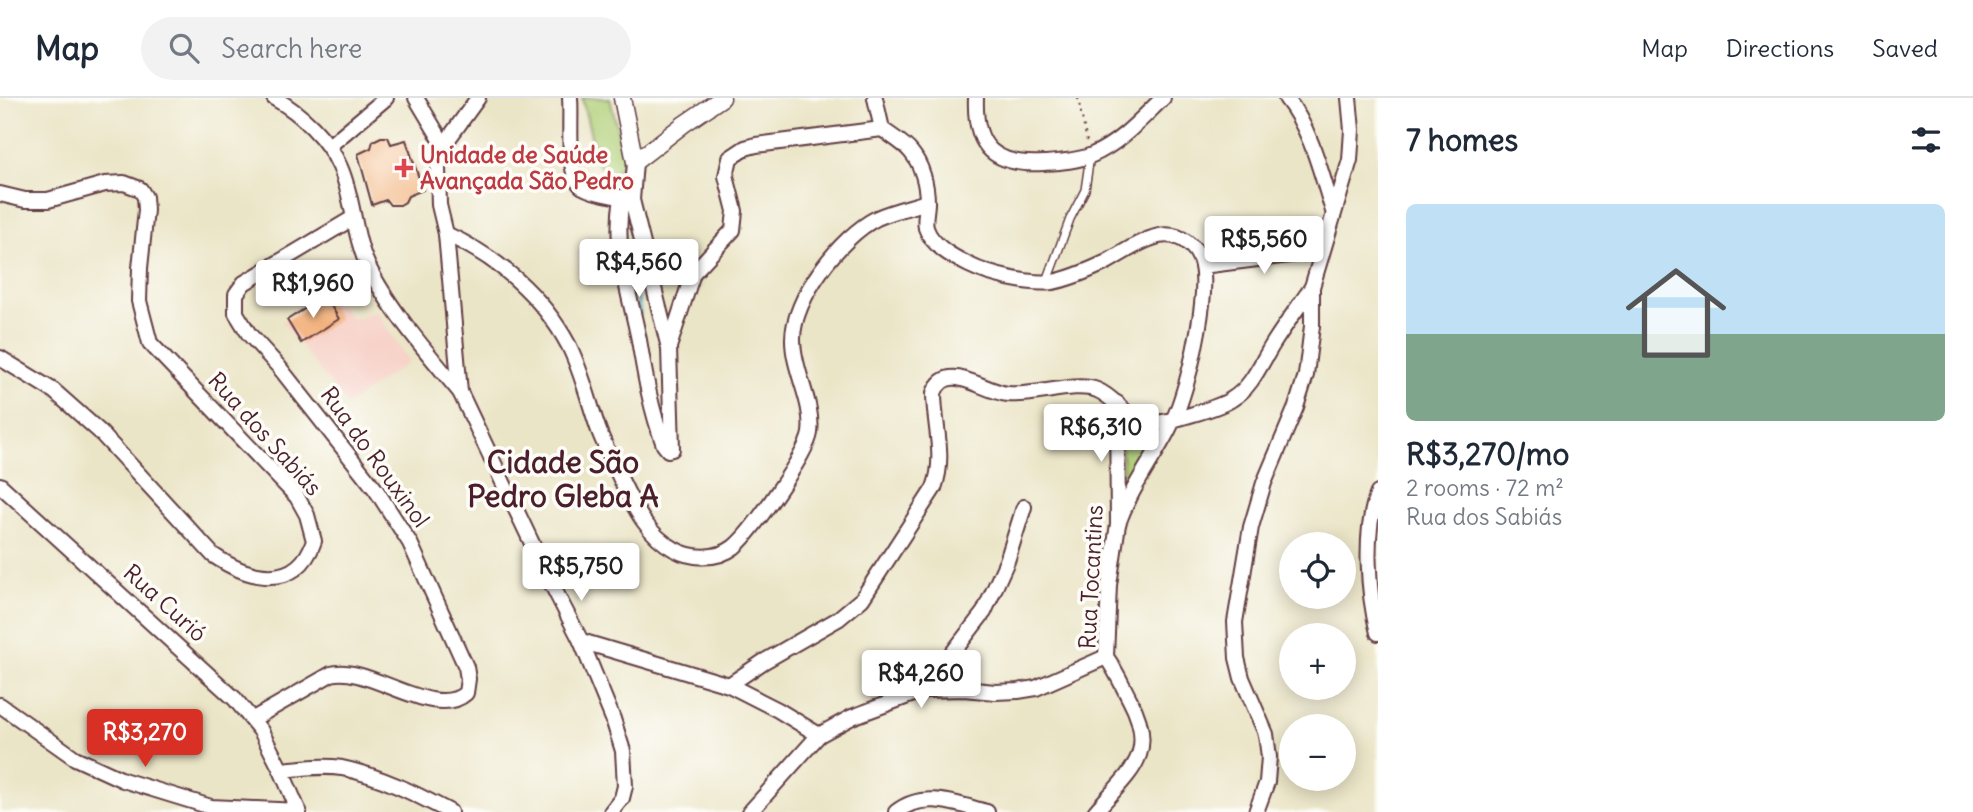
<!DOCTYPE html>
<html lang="en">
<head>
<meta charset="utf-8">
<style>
  :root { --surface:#fff; --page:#f2f2f3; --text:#1f2937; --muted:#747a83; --line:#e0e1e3; --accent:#d93025 }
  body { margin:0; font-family:Delius,sans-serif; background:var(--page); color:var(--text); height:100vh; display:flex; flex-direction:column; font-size:26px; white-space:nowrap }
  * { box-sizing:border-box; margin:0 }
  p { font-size:23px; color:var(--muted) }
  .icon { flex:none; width:38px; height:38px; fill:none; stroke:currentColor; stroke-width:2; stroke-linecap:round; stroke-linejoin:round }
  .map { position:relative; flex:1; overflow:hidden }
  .details { display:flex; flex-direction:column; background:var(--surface); width:595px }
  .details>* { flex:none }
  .buttons { position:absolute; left:1279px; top:434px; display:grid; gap:14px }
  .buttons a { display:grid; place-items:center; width:77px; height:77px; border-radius:50%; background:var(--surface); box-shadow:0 4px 18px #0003; font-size:35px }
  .price { position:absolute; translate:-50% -60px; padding:0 16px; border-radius:7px; background:#fff; color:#222; font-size:23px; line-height:46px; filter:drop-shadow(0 2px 4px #0008) }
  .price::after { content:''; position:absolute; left:50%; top:42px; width:21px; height:16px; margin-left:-10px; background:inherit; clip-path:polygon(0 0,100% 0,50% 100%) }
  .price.active { background:var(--accent); color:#fff }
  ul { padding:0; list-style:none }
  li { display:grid; align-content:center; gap:14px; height:371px; padding:0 28px }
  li+li { border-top:2px solid var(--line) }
  li span { display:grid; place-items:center; height:217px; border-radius:10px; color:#555 }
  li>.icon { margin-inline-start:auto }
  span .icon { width:126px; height:126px; fill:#fffc; stroke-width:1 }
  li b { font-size:30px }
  h2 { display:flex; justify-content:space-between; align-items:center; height:84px; padding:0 28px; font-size:30px }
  header { display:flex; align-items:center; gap:42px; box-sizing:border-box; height:98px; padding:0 35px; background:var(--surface); border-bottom:2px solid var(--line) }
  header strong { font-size:33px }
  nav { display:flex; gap:38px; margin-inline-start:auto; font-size:24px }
  .search { width:490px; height:63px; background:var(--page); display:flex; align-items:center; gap:18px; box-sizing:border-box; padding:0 24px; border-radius:38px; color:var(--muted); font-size:26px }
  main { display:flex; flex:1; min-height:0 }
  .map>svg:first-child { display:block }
  .built { fill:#f7d1c8 }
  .green { fill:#afcf77; stroke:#7c7751; stroke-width:2 }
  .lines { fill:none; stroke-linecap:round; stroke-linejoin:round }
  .stream { stroke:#3fa9bf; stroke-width:3.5 }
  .building { fill:#f3b17b }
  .service-casing { stroke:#623d42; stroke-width:10 }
  .minor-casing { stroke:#623d42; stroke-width:18 }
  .tertiary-casing { stroke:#623d42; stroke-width:19 }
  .path { stroke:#623d42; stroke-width:2; stroke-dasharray:2 5; stroke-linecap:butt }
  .service { stroke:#fff; stroke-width:7 }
  .minor { stroke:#fff; stroke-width:14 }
  .tertiary { stroke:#fff; stroke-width:16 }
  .health-dot { fill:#e0444e; stroke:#fdfcf7; stroke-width:2.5 }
  .labels { text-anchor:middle; stroke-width:7; stroke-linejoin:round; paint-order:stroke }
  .health-label { font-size:23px; font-weight:bold; fill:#be3a42; stroke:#fdfcf7; text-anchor:start }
  .street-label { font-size:23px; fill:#4a1f2b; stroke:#fdfcf7 }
  .district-label { font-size:30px; font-weight:bold; fill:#4a1f2b; stroke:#fdfcf7 }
</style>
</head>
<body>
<header>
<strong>Map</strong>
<div class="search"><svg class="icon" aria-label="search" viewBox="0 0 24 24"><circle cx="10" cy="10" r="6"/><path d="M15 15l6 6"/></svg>Search here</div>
<nav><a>Map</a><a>Directions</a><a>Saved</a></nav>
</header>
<main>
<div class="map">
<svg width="1378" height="714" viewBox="0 0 1378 714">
  <rect width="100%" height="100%" fill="#fdfcf7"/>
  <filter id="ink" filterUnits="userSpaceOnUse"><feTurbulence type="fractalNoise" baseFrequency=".0143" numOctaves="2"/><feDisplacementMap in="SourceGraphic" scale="14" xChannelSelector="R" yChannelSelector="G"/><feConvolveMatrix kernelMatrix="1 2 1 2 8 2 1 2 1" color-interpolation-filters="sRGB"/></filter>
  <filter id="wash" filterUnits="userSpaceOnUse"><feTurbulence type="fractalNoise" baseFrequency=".00686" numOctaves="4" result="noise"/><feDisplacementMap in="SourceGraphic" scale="28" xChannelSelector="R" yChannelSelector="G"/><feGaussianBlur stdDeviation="1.57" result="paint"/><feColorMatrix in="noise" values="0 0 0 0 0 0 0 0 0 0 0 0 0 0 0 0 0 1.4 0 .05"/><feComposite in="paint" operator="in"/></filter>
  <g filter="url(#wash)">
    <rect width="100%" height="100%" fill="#ebe5c7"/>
    <path class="built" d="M 330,194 L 350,220 L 362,219 L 376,213 L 409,264 L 347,307 L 282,224 Z"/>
    <g class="green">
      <path d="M 582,0 L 610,0 L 625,64 L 610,78 L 598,67 Z"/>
      <path d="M 1125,333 L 1140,333 L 1156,338 L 1131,376 L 1123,381 L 1122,351 Z"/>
    </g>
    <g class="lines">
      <path class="stream" d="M 629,160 L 640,216"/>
    </g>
    <g id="blocks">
      <g class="building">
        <path d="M 381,39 L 388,39 L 391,46 L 406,42 L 423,92 L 408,98 L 405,104 L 400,107 L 390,107 L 386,102 L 372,107 L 358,56 L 371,50 L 373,43 Z"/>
        <path d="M 325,198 L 339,221 L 301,245 L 287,222 Z"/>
      </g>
    </g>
  </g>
  <g filter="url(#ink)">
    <use href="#blocks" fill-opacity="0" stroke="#623d42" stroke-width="2"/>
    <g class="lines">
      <g class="service-casing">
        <path id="service" d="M 1047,183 L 1070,121 L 1085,92 L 1090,58"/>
      </g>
      <g class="minor-casing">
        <g id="minor">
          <path d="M 274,0 C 301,15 328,41 340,69 C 354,100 353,137 368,168 C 389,211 429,257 460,294"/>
          <path d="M 416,0 L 444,47"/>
          <path d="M 478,0 L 444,47 L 438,70 L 439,107 L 446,136 L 460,294 L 548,479 L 581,543 L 613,621 L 623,653 L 625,688 L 622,700 L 611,714"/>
          <path d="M 570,0 C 572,21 565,78 583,89 C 597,97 616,97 631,102"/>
          <path d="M 875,0 L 882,31 C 891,38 904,45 911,54 C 922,67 927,87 927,104 C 927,113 924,121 926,130 C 932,148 953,159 969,167 C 989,177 1030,187 1052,184 C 1070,181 1090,172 1107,164 C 1123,155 1141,142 1159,138 C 1179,134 1198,148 1202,168 C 1208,198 1192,269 1182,299 C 1168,345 1134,380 1118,426"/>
          <path d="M 976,0 C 974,50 995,68 1044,65 C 1059,64 1077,63 1092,57 C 1120,45 1141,21 1163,0"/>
          <path d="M 1286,0 C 1311,31 1321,75 1333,113"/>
          <path d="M 329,48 L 386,0"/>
          <path d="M 0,96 L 25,102 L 48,102 L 105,86 L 124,85 L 140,91 L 145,99 L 146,112 L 140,170 L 139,203 L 150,245 L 297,399 L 307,417 L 314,443 C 297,494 248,481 213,457 L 99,333 L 54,293 L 0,260"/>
          <path d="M 622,99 C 613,153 629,191 639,242 C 645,278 651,312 664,347 L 668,352 L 672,351 L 669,250 L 632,102 L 635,64"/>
          <path d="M 446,136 C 497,159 542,197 569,248 C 582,274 589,305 599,333 C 606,351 615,368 623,386 C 635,411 648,437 674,451 C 691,461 717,462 734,449 C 751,435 807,356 810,335 C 814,304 793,273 793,242 C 792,201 841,138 877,120 C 892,113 911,109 927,104"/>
          <path d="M 1202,168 L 1322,153"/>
          <path d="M 669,249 L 693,175 L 733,132 L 735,113 L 726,78 L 730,60 L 745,50 L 756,47 L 882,31"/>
          <path d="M 0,387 L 235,601 L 261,633 L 281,672 L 299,714"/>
          <path d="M 1378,395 C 1363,432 1368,496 1378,535"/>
          <path d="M 581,543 L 729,587 L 778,612 L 819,637"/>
          <path d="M 729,587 L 763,564 L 838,521 L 862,501 L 934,390 C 946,358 934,328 934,295 C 947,261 983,294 1008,296 C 1034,299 1075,283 1097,292 C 1117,300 1127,324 1151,325 C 1164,326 1221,309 1232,301 C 1252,289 1261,265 1273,246 C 1285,227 1299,208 1312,189"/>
          <path d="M 924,592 L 984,514 L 1007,463 L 1024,409"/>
          <path d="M 0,607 L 75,660 L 123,682 L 211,709 L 299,713"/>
          <path d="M 253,621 L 331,576 C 367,565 434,624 466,595 L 468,581 L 466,569 L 410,445 L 376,392 L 279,269 L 249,236 L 236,215 L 236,196 L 244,185 L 353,120"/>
          <path d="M 281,672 C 301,670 322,667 342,670 C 381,678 416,696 450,714"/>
          <path d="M 750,714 L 819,637 L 852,619 L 924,592 L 964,591 L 995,594 L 1018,593 L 1036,590 L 1106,559"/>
          <path d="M 896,714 C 924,692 956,706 987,714"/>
          <path d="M 1095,714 C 1129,674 1159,657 1130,602 C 1122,587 1116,572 1106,559 L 1109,487 L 1118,426 L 1117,305"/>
          <path d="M 1256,714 L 1267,684 L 1269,659 L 1266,636 L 1242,580 L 1237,560 L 1235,524 L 1251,429 L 1264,385 L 1296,309 L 1306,277 L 1312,228 L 1312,189 L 1350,62 L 1352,32 L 1349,0"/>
        </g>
      </g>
      <g class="tertiary-casing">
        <path id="tertiary" d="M 622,0 L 635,64 L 684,26 L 722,0"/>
      </g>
      <path class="path" d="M 1078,0 L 1087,44"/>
      <use href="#service" class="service"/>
      <use href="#minor" class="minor"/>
      <use href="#tertiary" class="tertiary"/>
    </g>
  </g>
  <path class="health-dot" d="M400.5 59.5h7v7h7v7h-7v7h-7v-7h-7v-7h7z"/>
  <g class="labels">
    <g class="health-label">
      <text x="420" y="65">Unidade de Saúde<tspan x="420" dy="26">Avançada São Pedro</tspan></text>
    </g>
    <g class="street-label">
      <text transform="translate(265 336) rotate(48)" y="8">Rua dos Sabiás</text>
      <text transform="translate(375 359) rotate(54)" y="8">Rua do Rouxinol</text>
      <text transform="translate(1091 479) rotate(-87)" y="8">Rua Tocantins</text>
      <text transform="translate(165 505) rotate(42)" y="8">Rua Curió</text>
    </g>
    <g class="district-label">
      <text x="563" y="375">Cidade São<tspan x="563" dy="34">Pedro Gleba A</tspan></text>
    </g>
  </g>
</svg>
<div class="buttons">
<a><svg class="icon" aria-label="locate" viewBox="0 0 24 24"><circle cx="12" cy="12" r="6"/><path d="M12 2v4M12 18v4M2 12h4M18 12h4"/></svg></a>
<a>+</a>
<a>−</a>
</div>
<b class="price" style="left:1264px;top:178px">R$5,560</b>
<b class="price" style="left:639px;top:201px">R$4,560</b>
<b class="price" style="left:313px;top:222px">R$1,960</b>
<b class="price" style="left:1101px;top:366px">R$6,310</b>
<b class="price" style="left:581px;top:505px">R$5,750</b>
<b class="price" style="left:921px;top:612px">R$4,260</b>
<b class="price active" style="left:145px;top:671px">R$3,270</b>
</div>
<section class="details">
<h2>7 homes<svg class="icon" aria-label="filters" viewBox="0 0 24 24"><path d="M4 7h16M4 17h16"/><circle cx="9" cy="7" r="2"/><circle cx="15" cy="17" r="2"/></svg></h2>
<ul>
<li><span style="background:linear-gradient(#bfe0f5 60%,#7fa58c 0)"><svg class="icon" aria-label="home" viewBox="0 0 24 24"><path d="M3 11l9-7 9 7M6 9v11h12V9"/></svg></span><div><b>R$3,270/mo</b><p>2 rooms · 72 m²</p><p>Rua dos Sabiás</p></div></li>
</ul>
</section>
</main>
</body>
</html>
